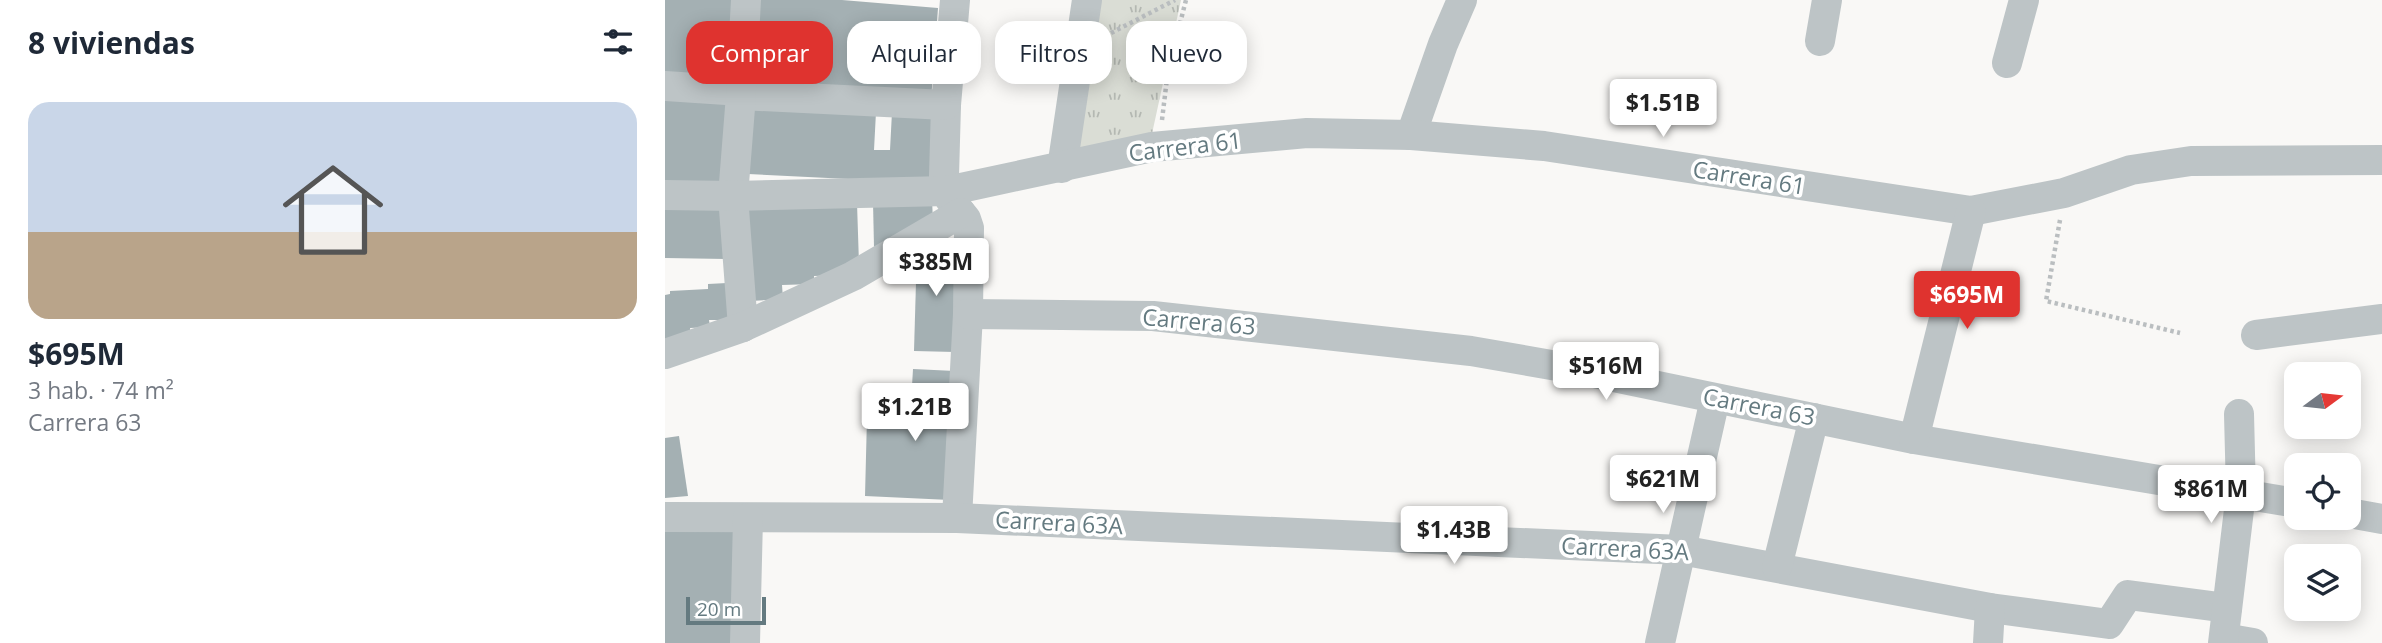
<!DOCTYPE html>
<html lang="es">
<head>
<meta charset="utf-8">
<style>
  :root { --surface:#fff; --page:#f2f2f3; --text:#1f2937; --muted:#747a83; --line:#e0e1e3; --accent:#df332f }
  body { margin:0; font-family:"Open Sans",sans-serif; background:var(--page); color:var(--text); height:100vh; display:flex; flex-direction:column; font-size:26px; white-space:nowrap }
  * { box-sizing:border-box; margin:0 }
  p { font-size:23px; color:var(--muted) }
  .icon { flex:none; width:38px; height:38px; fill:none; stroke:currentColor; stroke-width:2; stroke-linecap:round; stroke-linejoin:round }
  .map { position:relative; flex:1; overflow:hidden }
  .panel { display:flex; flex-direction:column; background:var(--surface); width:665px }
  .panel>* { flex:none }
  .top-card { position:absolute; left:21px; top:21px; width:665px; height:63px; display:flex; gap:14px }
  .needle { width:46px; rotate:75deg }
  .fabs { position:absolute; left:1619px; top:362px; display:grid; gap:14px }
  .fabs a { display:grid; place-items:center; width:77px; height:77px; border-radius:14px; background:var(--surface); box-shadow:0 4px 18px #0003; font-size:35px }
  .scale { position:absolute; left:21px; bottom:18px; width:80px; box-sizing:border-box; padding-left:7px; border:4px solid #647a80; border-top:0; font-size:19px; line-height:24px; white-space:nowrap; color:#647a80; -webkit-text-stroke:5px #fff; paint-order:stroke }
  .price { position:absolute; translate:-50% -60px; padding:0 16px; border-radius:7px; background:#fff; color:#222; font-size:23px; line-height:46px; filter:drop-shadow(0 2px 4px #0008) }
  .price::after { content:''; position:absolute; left:50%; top:42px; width:21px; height:16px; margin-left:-10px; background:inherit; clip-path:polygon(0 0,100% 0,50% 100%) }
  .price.on { background:var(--accent); color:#fff }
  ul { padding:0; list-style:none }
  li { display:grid; align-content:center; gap:14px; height:371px; padding:0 28px }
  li+li { border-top:2px solid var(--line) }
  li span { display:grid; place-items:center; height:217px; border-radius:21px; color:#555 }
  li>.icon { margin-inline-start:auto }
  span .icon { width:126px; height:126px; fill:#fffc; stroke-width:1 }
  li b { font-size:30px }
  h2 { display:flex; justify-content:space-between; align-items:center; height:84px; padding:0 28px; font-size:30px }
  .tag { padding:0 24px; border-radius:21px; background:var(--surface); box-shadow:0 4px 18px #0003; font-size:24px; line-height:63px }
  .tag.on { background:var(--accent); color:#fff }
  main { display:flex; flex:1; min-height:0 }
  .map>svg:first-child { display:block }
  .grass { fill:url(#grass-tufts) }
  .building { fill:#a4b0b3 }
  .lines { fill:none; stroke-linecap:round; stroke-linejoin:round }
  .path { stroke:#babec0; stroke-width:4.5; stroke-dasharray:3.5 3.5; stroke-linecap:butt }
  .minor { stroke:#bdc4c6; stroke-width:30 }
  .labels { text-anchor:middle; stroke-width:7; stroke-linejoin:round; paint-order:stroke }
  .street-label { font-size:23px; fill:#647a80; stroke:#fff }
</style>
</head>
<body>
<main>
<section class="panel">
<h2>8 viviendas<svg class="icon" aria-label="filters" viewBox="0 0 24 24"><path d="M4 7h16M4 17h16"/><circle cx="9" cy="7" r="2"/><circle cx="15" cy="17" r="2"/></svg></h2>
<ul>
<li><span style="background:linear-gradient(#c9d6e8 60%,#b9a48a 0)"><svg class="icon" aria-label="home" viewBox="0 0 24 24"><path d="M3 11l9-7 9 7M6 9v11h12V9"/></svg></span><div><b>$695M</b><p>3 hab. · 74 m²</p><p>Carrera 63</p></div></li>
</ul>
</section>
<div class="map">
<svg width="1717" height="643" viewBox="0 0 1717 643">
  <defs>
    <pattern id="grass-tufts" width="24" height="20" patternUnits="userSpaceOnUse" patternTransform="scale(1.75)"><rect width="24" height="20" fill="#daddd5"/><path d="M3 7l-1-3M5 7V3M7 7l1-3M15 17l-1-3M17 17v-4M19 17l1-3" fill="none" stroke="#b4b8b2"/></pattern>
  </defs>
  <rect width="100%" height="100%" fill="#f9f8f6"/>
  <path class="grass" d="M 426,0 L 516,0 L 485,143 L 401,160 Z"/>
  <g class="building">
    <path d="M 0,0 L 69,0 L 65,81 L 0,77 Z"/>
    <path d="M 90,0 L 177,0 L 273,8 L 266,100 L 84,85 Z"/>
    <path d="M 0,98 L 65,102 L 61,185 L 0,182 Z"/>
    <path d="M 87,104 L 211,112 L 209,150 L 225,150 L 227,112 L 268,114 L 265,183 L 83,174 Z"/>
    <path d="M 267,199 L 268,222 L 209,247 L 208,202 Z"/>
    <path d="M 0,203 L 62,205 L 61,259 L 0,258 Z"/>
    <path d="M 192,203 L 194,264 L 178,275 L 149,276 L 149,284 L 117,285 L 118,299 L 85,301 L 79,207 Z"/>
    <path d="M 265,243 L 293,244 L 290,352 L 249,351 L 252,248 Z"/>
    <path d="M 62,283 L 64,320 L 44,320 L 45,327 L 25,328 L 26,337 L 0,341 L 0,295 L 5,294 L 5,291 L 43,289 L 43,284 Z"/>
    <path d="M 248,369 L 290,371 L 285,500 L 200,496 L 202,417 L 245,420 Z"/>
    <path d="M 14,436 L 23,496 L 0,498 L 0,438 Z"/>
    <path d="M 0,529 L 70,530 L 69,643 L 0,643 Z"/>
  </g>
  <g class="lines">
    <g class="path">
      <path d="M 446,33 L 510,0"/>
      <path d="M 497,120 L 503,70 L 521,0"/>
      <path d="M 1395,220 L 1381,301 L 1515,333"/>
    </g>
    <g class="minor">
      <path d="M 290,0 L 281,105 L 279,176 L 284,198 L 301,219 L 304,228 L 303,314 L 292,518"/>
      <path d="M 1155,41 L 1162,0"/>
      <path d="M 1342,63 L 1359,0"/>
      <path d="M 0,86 L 76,91 L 76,95 L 281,105"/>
      <path d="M 76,91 L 81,0"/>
      <path d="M 76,95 L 68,196 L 78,327"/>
      <path d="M 746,135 L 778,44 L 797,0"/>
      <path d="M 397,168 L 422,0"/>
      <path d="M 0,195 L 68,196 L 282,191 L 487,147 L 642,133 L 746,135 L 879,146 L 1306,211 L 1399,193 L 1466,170 L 1526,161 L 1717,160"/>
      <path d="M 303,314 L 488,316 L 806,351 L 915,370 L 1249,439 L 1631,503"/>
      <path d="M 1591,335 L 1717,319"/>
      <path d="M 0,354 L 78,327 L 188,276 L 296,213"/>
      <path d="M 1249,439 L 1306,211"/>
      <path d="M 1684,513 L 1717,519"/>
      <path d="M 0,517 L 292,518 L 1016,550 L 1325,608 L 1444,624 L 1463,595 L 1562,608"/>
      <path d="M 1112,567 L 1149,418"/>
      <path d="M 1559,638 L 1588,643"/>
      <path d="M 80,643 L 83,518"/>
      <path d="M 995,643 L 1050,399"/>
      <path d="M 1323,643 L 1325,608"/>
      <path d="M 1558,643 L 1576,493 L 1574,414"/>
    </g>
  </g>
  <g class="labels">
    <g class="street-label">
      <text transform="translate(520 147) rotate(-7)" y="8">Carrera 61</text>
      <text transform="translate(1084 178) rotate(9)" y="8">Carrera 61</text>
      <text transform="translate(534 322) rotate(5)" y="8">Carrera 63</text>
      <text transform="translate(1094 407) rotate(11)" y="8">Carrera 63</text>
      <text transform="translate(394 523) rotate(3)" y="8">Carrera 63A</text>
      <text transform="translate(960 549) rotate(3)" y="8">Carrera 63A</text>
    </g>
  </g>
</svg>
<div class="fabs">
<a><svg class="needle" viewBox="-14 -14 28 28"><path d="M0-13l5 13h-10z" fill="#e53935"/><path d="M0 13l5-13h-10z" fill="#747a83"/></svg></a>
<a><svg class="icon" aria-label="locate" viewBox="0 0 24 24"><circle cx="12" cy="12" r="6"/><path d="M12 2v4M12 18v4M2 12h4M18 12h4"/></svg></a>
<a><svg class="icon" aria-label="layers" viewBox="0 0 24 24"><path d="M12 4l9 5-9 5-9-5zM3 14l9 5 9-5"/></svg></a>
</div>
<div class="scale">20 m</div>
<b class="price" style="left:998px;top:139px">$1.51B</b>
<b class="price" style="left:271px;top:298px">$385M</b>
<b class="price on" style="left:1302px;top:331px">$695M</b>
<b class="price" style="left:941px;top:402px">$516M</b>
<b class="price" style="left:250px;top:443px">$1.21B</b>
<b class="price" style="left:998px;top:515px">$621M</b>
<b class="price" style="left:1546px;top:525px">$861M</b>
<b class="price" style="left:789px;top:566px">$1.43B</b>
<div class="top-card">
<a class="tag on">Comprar</a>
<a class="tag">Alquilar</a>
<a class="tag">Filtros</a>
<a class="tag">Nuevo</a>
</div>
</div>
</main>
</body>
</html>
